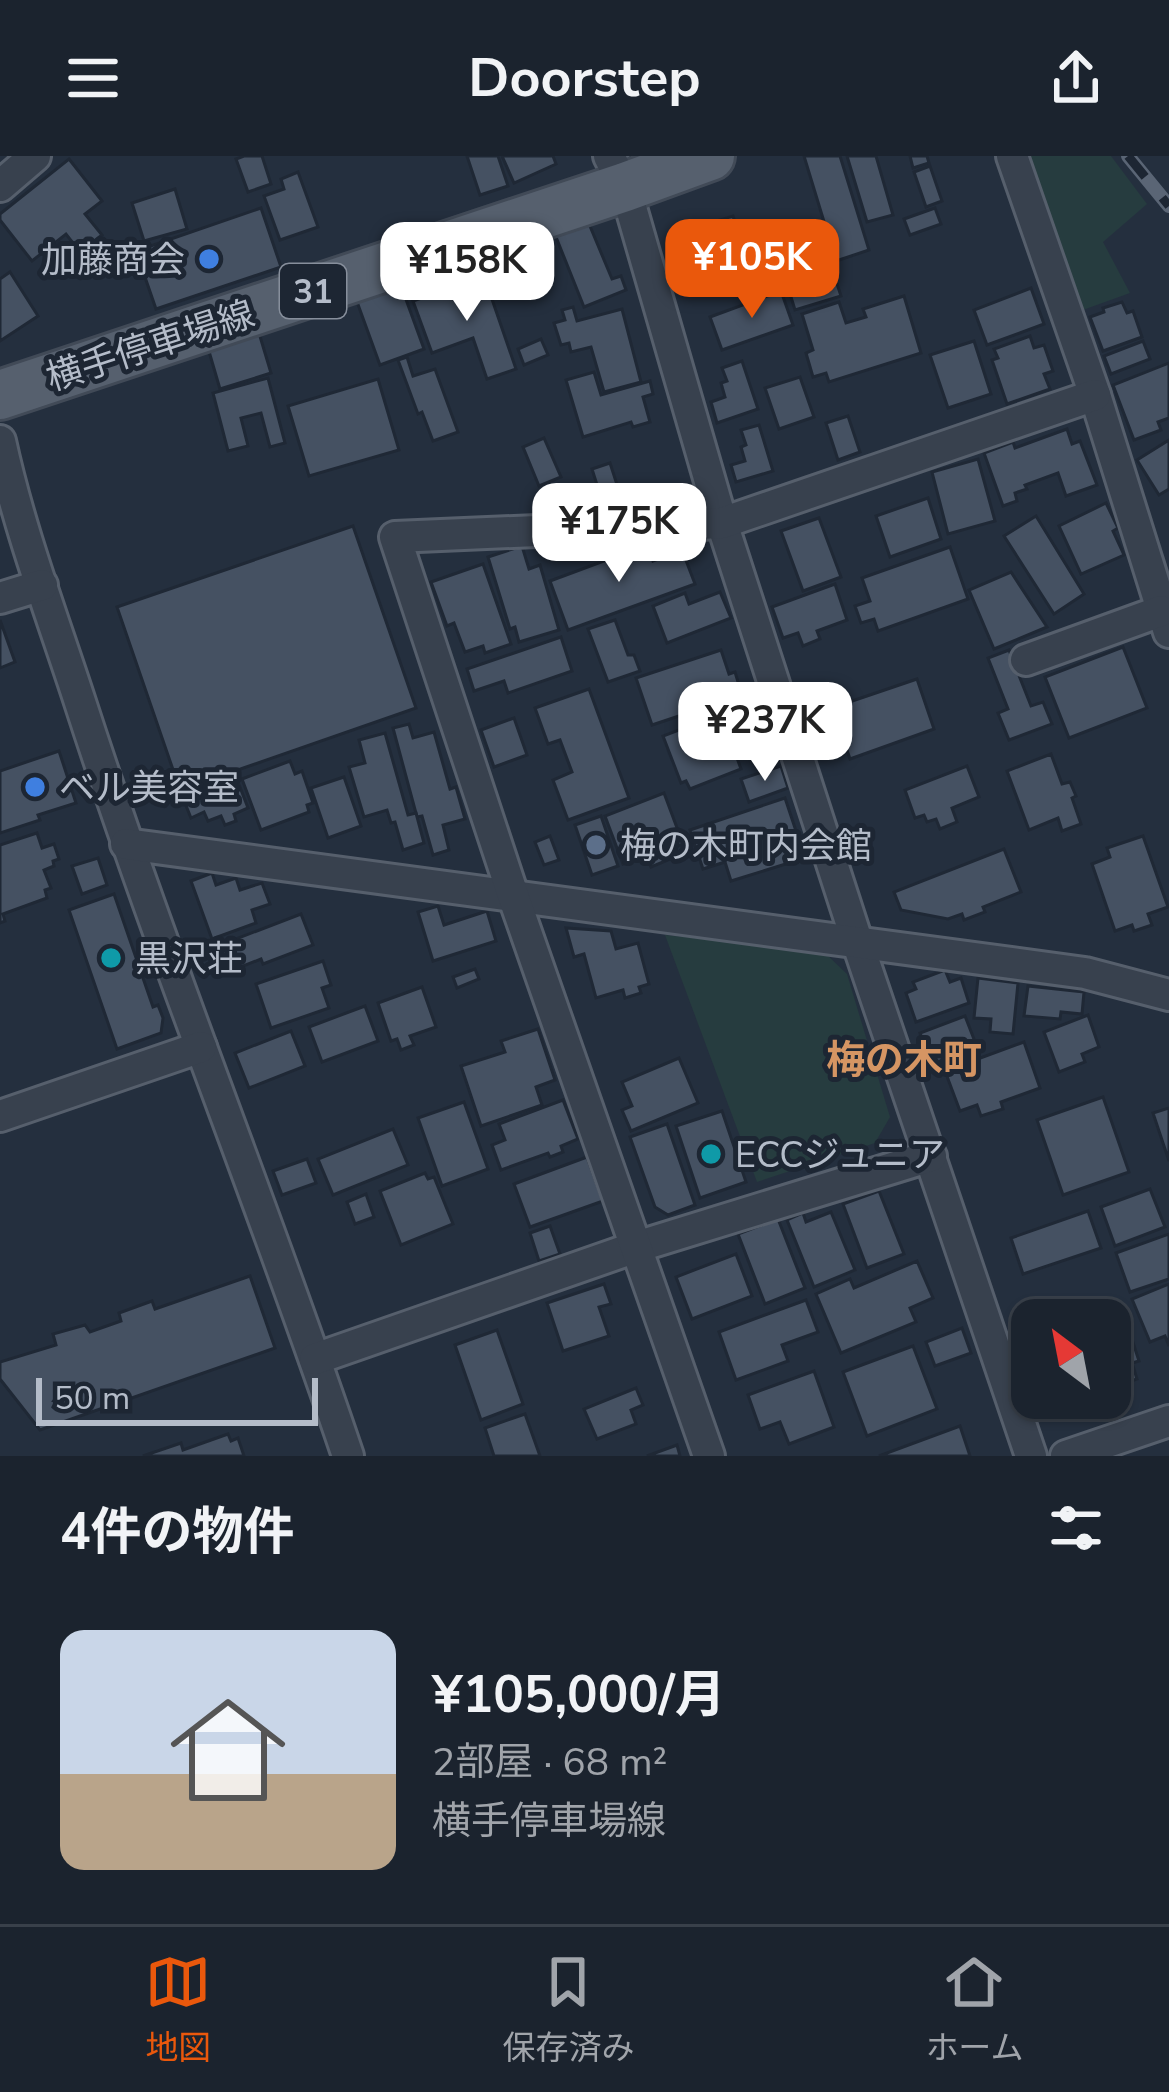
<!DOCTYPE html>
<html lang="ja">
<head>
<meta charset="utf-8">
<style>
  :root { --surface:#1b232e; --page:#282f3a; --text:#f1f3f6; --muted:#a0a4aa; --line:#39404a; --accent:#ea580c }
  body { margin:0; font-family:"Nunito Sans","Noto Sans JP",sans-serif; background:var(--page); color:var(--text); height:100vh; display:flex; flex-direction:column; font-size:45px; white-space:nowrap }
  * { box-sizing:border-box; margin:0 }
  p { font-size:39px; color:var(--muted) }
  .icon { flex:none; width:66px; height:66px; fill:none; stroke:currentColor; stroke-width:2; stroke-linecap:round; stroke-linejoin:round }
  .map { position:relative; height:1300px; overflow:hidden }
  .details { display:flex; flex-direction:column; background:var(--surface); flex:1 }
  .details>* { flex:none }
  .needle { width:78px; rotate:328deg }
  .fabs { position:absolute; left:1011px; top:1143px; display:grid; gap:24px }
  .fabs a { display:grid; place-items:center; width:120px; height:120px; border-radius:24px; background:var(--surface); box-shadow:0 3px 9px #0004,0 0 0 3px var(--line); font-size:60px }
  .scale { position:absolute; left:36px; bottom:30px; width:282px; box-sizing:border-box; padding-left:12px; border:6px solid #b4bcc9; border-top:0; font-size:33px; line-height:42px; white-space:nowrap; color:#b4bcc9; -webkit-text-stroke:9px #1d2633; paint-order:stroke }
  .price { position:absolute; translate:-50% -102px; padding:0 27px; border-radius:24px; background:#fff; color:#222; font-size:39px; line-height:78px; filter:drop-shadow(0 3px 6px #0008) }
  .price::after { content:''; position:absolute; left:50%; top:72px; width:36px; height:27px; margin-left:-18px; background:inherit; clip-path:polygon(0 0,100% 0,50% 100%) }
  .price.on { background:var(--accent); color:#fff }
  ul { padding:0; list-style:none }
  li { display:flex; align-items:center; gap:36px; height:300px; padding:0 60px }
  li span { display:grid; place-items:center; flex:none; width:336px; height:240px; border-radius:24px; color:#555 }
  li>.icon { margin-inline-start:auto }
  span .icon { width:144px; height:144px; fill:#fffc; stroke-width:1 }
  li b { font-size:51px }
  h2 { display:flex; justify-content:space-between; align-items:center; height:144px; padding:0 60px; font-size:51px }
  header { display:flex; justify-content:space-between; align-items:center; height:156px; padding:0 60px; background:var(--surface); font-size:54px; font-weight:700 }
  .menu { display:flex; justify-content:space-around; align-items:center; height:168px; border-top:3px solid var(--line); background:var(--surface); font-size:33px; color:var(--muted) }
  .menu a { display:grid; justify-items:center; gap:6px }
  .menu .on { color:var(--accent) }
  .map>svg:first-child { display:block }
  .green { fill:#263c3f }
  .building { fill:#455162; stroke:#1f2835; stroke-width:3 }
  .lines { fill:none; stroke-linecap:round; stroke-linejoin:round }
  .minor-casing { stroke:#565f6c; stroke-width:36 }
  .primary-casing { stroke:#414a57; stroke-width:54 }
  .minor { stroke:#38414e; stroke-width:30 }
  .primary { stroke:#56606e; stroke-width:48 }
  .rail-casing { stroke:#5a6575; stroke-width:14 }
  .rail { stroke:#1d2633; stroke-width:9; stroke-dasharray:27; stroke-linecap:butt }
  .shop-dot { fill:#3f7fe0; stroke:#1d2633; stroke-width:4.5 }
  .service-dot { fill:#5c6f8a; stroke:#1d2633; stroke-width:4.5 }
  .culture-dot { fill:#0f9aa8; stroke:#1d2633; stroke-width:4.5 }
  .labels { text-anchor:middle; stroke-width:10; stroke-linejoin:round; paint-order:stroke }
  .shield { fill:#1d2633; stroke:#878f9c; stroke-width:3 }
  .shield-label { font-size:33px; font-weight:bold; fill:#b4bcc9 }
  .poi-label { font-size:36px; fill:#b4bcc9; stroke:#1d2633; text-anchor:start }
  .street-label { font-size:36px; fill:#b4bcc9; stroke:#1d2633 }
  .neighbourhood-label { font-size:39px; font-weight:bold; fill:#d59563; stroke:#1d2633 }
</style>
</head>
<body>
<header><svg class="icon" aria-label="menu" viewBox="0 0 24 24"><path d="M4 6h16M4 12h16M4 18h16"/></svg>Doorstep<svg class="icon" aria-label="share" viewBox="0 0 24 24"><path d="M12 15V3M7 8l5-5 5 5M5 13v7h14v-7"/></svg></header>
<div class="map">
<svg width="1169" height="1300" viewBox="0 0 1169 1300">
  <rect width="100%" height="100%" fill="#242f3e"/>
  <g class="green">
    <path d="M 1024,0 L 1111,0 L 1147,48 L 1103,86 L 1130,137 L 1080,155 Z"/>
    <path d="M 665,779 L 824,796 L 847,818 L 890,961 L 875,987 L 757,1026 Z"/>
  </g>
  <g class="building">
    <path d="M 244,0 L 262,0 L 271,28 L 248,36 L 236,3 Z"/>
    <path d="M 467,0 L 498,0 L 508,30 L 480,39 Z"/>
    <path d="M 502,0 L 553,0 L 556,8 L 514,27 Z"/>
    <path d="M 804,0 L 840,0 L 869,94 L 836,105 Z"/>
    <path d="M 847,0 L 876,0 L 893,59 L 867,66 Z"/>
    <path d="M 910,0 L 927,0 L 929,7 L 913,12 Z"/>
    <path d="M 69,3 L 102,45 L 85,58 L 102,79 L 80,96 L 66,78 L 32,105 L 0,64 L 0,58 Z"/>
    <path d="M 930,10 L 942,45 L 926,51 L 914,16 Z"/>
    <path d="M 298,16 L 318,71 L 280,84 L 264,40 L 284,33 L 281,23 Z"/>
    <path d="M 175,33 L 187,73 L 144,85 L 132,47 Z"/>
    <path d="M 261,52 L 281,111 L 156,153 L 136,95 Z"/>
    <path d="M 935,52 L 941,68 L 910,79 L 904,63 Z"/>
    <path d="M 733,60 L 748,107 L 718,116 L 703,69 Z"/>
    <path d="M 587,63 L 612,123 L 621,120 L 626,134 L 584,151 L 554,76 Z"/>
    <path d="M 788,69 L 793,93 L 758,101 L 752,78 Z"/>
    <path d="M 824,88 L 841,140 L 795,154 L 779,102 Z"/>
    <path d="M 770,107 L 776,131 L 761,135 L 754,111 Z"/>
    <path d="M 10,116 L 38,160 L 0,185 L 0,123 Z"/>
    <path d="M 484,120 L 516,213 L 487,223 L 473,182 L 432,197 L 413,145 Z"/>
    <path d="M 400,127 L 424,193 L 380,209 L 356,143 Z"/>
    <path d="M 1031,132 L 1044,168 L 987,189 L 974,154 Z"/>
    <path d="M 781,135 L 793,169 L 722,194 L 710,161 Z"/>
    <path d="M 904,140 L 921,197 L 829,226 L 826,217 L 813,221 L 806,197 L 813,194 L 802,158 L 839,146 L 846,167 L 866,161 L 863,153 Z"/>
    <path d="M 1122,146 L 1127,157 L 1133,155 L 1142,181 L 1103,195 L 1090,161 L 1104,156 L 1103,152 Z"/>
    <path d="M 573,151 L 577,165 L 622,153 L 641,226 L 604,236 L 591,191 L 571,196 L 569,187 L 561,189 L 554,167 L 565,164 L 562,154 Z"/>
    <path d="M 259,177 L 271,217 L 220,233 L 208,192 Z"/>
    <path d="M 1030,180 L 1034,192 L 1044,189 L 1053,215 L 1044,218 L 1050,233 L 1007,248 L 992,204 L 998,202 L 994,193 Z"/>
    <path d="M 541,183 L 548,199 L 524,209 L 518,193 Z"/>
    <path d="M 974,185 L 991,238 L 948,252 L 930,199 Z"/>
    <path d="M 1143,185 L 1150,203 L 1111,218 L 1104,200 Z"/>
    <path d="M 407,201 L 413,220 L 435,213 L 458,276 L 433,285 L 422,256 L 418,258 L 398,204 Z"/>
    <path d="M 742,205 L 758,253 L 717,267 L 711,246 L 725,241 L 721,227 L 727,225 L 722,212 Z"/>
    <path d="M 1169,207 L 1169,262 L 1158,266 L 1161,274 L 1134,284 L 1113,229 Z"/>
    <path d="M 594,216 L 601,239 L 650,225 L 653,238 L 643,241 L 650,266 L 633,271 L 631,266 L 583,281 L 566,224 Z"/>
    <path d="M 800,221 L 814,261 L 779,273 L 765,232 Z"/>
    <path d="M 268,222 L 285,287 L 270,291 L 261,257 L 241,262 L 248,290 L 228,295 L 213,237 Z"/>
    <path d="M 378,223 L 399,294 L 309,320 L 288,250 Z"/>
    <path d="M 848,260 L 860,296 L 838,304 L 826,267 Z"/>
    <path d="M 759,269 L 773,315 L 736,326 L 731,309 L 745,305 L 741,291 L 746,289 L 741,274 Z"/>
    <path d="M 1067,273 L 1072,288 L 1080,285 L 1097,329 L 1066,340 L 1058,317 L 1025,329 L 1027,333 L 1015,337 L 1017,345 L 1003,350 L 984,297 L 1013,286 L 1015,292 Z"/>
    <path d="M 544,282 L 561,321 L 539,330 L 523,291 Z"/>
    <path d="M 1169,284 L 1169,333 L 1159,339 L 1137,304 Z"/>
    <path d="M 978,303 L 995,365 L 948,378 L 932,316 Z"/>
    <path d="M 610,307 L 621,341 L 603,348 L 592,313 Z"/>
    <path d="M 928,342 L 941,383 L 890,401 L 876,360 Z"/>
    <path d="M 1106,347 L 1118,372 L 1113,375 L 1124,399 L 1081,418 L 1059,370 Z"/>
    <path d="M 1036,360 L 1084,438 L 1054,458 L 1004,380 Z"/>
    <path d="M 819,362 L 841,421 L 803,435 L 781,375 Z"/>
    <path d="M 353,370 L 416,552 L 180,634 L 117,451 Z"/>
    <path d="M 634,388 L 639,402 L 651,398 L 653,405 L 682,394 L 695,428 L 568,474 L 550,425 L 607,404 L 605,399 Z"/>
    <path d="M 522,390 L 529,413 L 540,409 L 559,474 L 519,486 L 515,471 L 510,473 L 488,401 Z"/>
    <path d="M 950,391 L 968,443 L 878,475 L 874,463 L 861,467 L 855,450 L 870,445 L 862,422 Z"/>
    <path d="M 483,408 L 511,488 L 485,497 L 483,490 L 465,496 L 454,467 L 447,470 L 431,426 Z"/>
    <path d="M 1011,416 L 1047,471 L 994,493 L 969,434 Z"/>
    <path d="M 835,428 L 847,464 L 817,475 L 820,483 L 803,490 L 798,477 L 783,482 L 772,451 Z"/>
    <path d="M 720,436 L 731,462 L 667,487 L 653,450 L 685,437 L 689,448 Z"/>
    <path d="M 0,464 L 15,506 L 0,512 Z"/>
    <path d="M 615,464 L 628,499 L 634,499 L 640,515 L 608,526 L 588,473 Z"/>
    <path d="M 561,481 L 572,515 L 508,537 L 504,525 L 474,535 L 467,513 Z"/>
    <path d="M 1123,491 L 1147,552 L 1069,582 L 1045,521 Z"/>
    <path d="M 721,494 L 729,518 L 735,516 L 742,539 L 652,569 L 636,522 Z"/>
    <path d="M 1009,494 L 1031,550 L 1043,546 L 1052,568 L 1009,584 L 998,557 L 1008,553 L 988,502 Z"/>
    <path d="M 917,523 L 934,573 L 850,603 L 839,570 L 814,579 L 808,560 Z"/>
    <path d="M 589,533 L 629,642 L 568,664 L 553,624 L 572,616 L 560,584 L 548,588 L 535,552 Z"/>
    <path d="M 744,549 L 761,593 L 737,602 L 741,613 L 690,633 L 686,625 L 681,627 L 663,580 Z"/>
    <path d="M 514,562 L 527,599 L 494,611 L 481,574 Z"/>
    <path d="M 409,568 L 413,582 L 434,576 L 450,633 L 456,631 L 465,663 L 443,669 L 449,694 L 433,699 L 422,660 L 417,661 L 393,572 Z"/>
    <path d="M 385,577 L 408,659 L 416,657 L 424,687 L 403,694 L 395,666 L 391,667 L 387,654 L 364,661 L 349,611 L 365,607 L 359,584 Z"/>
    <path d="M 59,595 L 76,647 L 38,659 L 40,664 L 0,677 L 0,615 Z"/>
    <path d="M 1051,598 L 1062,628 L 1070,626 L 1076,640 L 1072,642 L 1081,668 L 1062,675 L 1058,662 L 1029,674 L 1007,615 Z"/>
    <path d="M 290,605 L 295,618 L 302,615 L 313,647 L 307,649 L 309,656 L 261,674 L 242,623 Z"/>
    <path d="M 781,610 L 788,632 L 749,646 L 741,623 Z"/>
    <path d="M 967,610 L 979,641 L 952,652 L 957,666 L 940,673 L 936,663 L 927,666 L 924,659 L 915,662 L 905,634 Z"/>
    <path d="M 344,621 L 361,670 L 328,682 L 311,632 Z"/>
    <path d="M 238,626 L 248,652 L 234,658 L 236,665 L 225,669 L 221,660 L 208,665 L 204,656 L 191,662 L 185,647 Z"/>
    <path d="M 664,637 L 683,688 L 664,696 L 668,704 L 651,711 L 646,699 L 623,708 L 605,660 Z"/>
    <path d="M 785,642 L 805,702 L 731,725 L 725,706 L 703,713 L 690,674 Z"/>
    <path d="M 601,660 L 618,710 L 592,719 L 575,669 Z"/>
    <path d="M 37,677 L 42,692 L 54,688 L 59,703 L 53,705 L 54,710 L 44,714 L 51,732 L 45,734 L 47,742 L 3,758 L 5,765 L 0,767 L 0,689 Z"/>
    <path d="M 550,680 L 559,704 L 544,709 L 535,686 Z"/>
    <path d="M 1143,680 L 1168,751 L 1148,758 L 1152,769 L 1134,775 L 1132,769 L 1115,775 L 1092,708 L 1110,701 L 1107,692 Z"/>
    <path d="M 1004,693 L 1021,736 L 983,751 L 985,756 L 964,764 L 962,758 L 948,763 L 901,754 L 894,736 Z"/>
    <path d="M 98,702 L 107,729 L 82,738 L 72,710 Z"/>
    <path d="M 212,717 L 216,729 L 236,722 L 240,734 L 262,727 L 270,748 L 252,754 L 256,767 L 212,783 L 191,725 Z"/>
    <path d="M 114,738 L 153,851 L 158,849 L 163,862 L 161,877 L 117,893 L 69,754 Z"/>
    <path d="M 438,750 L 444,769 L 487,755 L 496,785 L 433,805 L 418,756 Z"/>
    <path d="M 301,758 L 313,789 L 263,808 L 261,803 L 218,820 L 213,807 L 219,804 L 215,791 Z"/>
    <path d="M 566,772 L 611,775 L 616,793 L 638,787 L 649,828 L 639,831 L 641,837 L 625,842 L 623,834 L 596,842 L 584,798 L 574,801 Z"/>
    <path d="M 323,805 L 331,829 L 322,832 L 329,852 L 271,872 L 256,828 Z"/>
    <path d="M 475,813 L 479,823 L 457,832 L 453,821 Z"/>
    <path d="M 945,814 L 950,826 L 961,822 L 969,847 L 916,866 L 906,837 L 916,833 L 913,826 Z"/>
    <path d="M 978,822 L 1018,827 L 1013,878 L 990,876 L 991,863 L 974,862 Z"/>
    <path d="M 1028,830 L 1084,836 L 1082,858 L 1061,856 L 1060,863 L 1024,860 Z"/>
    <path d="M 422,831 L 436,871 L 410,880 L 414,889 L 401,894 L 397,883 L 391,885 L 378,847 Z"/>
    <path d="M 365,850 L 378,885 L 322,906 L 309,871 Z"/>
    <path d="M 1088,859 L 1099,891 L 1082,898 L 1085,906 L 1059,916 L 1044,876 Z"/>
    <path d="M 965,860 L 977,891 L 932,908 L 920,877 Z"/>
    <path d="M 538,873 L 555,924 L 536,931 L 542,949 L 481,970 L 461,910 L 505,896 L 501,885 Z"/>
    <path d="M 291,875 L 305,910 L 249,932 L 235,897 Z"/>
    <path d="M 1024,886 L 1040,932 L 1001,946 L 1003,953 L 981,960 L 977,949 L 960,955 L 945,915 Z"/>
    <path d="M 679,902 L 698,947 L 631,975 L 622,954 L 632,950 L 622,926 Z"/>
    <path d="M 1103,941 L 1129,1016 L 1063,1039 L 1037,964 Z"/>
    <path d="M 563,944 L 578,983 L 561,990 L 563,996 L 550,1001 L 548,997 L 501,1014 L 492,989 L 505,984 L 499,968 Z"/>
    <path d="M 464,946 L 488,1013 L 442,1030 L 418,962 Z"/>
    <path d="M 1169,952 L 1169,1005 L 1153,957 Z"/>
    <path d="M 722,955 L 746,1026 L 700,1042 L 676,970 Z"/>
    <path d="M 667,968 L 695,1049 L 668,1059 L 655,1051 L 630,981 Z"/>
    <path d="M 393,973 L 408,1009 L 333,1039 L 318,1003 Z"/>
    <path d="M 587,1001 L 603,1045 L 530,1071 L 514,1028 Z"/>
    <path d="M 307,1003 L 316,1027 L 282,1039 L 273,1015 Z"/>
    <path d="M 425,1017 L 428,1023 L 434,1021 L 453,1068 L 401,1089 L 380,1035 Z"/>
    <path d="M 1150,1033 L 1165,1071 L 1115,1090 L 1101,1051 Z"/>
    <path d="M 879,1035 L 904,1098 L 867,1112 L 843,1048 Z"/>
    <path d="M 366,1038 L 374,1061 L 355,1068 L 347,1046 Z"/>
    <path d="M 1088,1055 L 1101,1092 L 1023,1118 L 1011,1082 Z"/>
    <path d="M 831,1056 L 855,1114 L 814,1131 L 787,1064 L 803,1057 L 806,1066 Z"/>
    <path d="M 778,1063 L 805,1132 L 765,1148 L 738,1078 Z"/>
    <path d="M 550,1070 L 560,1098 L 539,1105 L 530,1077 Z"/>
    <path d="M 1169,1078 L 1169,1123 L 1130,1136 L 1116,1097 Z"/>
    <path d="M 736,1098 L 752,1140 L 692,1163 L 676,1121 Z"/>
    <path d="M 917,1105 L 933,1142 L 910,1152 L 916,1166 L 841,1197 L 816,1138 L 850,1123 L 854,1132 Z"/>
    <path d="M 250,1120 L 275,1192 L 40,1274 L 0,1223 L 0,1206 L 56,1189 L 53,1178 L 85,1169 L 90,1176 L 121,1165 L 119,1157 L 152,1145 L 155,1153 Z"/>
    <path d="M 604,1128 L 611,1148 L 599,1151 L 609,1180 L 563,1195 L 547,1147 Z"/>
    <path d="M 1169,1128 L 1169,1190 L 1165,1180 L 1150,1186 L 1132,1143 Z"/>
    <path d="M 806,1144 L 818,1176 L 782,1189 L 788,1205 L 736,1224 L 719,1176 Z"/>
    <path d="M 1126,1165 L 1139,1205 L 1132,1207 L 1137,1223 L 1110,1232 L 1110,1170 Z"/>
    <path d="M 962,1172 L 971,1197 L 935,1210 L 926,1186 Z"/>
    <path d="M 497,1174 L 523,1248 L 481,1264 L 455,1189 Z"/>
    <path d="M 913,1190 L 937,1253 L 867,1280 L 843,1216 Z"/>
    <path d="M 814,1215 L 834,1271 L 789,1288 L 780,1266 L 760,1273 L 748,1239 Z"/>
    <path d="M 636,1232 L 643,1249 L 631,1254 L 636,1268 L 597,1283 L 584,1253 Z"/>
    <path d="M 525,1258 L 540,1300 L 494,1300 L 485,1272 Z"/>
    <path d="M 960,1270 L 970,1300 L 879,1300 Z"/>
    <path d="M 228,1278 L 231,1285 L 238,1282 L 244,1300 L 143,1300 L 181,1287 L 183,1294 Z"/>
    <path d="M 677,1289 L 680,1300 L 647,1300 Z"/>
  </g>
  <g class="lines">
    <g class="minor-casing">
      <g id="minor">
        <path d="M 609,0 L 625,31 L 722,367 L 858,788 L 1031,1300"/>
        <path d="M 1012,0 L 1095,239 L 1169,476"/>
        <path d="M 0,30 L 35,0"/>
        <path d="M 0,285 C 19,373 52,460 80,546 C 162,800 263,1047 348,1300"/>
        <path d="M 0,442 L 42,429"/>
        <path d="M 1026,504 L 1161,455"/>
        <path d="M 126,688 L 1085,817 L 1169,839"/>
        <path d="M 0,960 L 201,891"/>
        <path d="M 315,1203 L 636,1091 L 931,1000"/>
        <path d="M 709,1300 L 514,742 L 395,381 L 722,367 L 1095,239"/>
        <path d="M 1066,1300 L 1169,1265"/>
      </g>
    </g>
    <g class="primary-casing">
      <path id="primary" d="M 0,239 L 625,31 L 710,0"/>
    </g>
    <use href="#minor" class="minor"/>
    <use href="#primary" class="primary"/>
    <g class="rail-casing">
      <path id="rail" d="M 1128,0 L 1169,50"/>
    </g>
    <use href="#rail" class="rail"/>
  </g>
  <g class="shop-dot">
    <circle cx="209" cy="103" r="12"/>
    <circle cx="35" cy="631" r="12"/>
  </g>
  <circle class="service-dot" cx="596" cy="689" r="12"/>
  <g class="culture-dot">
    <circle cx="111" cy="802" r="12"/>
    <circle cx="711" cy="998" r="12"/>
  </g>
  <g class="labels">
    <rect class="shield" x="280" y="108" width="66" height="54" rx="9"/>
    <g class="shield-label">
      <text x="313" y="147">31</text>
    </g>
    <g class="poi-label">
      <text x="185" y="116" text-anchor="end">加藤商会</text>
      <text x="59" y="644">ベル美容室</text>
      <text x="620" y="702">梅の木町内会館</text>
      <text x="135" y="815">黒沢荘</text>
      <text x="735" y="1011">ECCジュニア</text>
    </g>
    <g class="street-label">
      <text transform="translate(150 189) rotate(-18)" y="13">横手停車場線</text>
    </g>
    <g class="neighbourhood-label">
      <text x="904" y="917">梅の木町</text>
    </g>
  </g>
</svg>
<div class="fabs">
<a><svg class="needle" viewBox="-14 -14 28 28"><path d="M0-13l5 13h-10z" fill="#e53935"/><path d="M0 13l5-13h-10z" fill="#a0a4aa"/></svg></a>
</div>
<div class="scale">50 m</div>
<b class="price on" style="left:752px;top:165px">¥105K</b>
<b class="price" style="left:467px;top:168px">¥158K</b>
<b class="price" style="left:619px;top:429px">¥175K</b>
<b class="price" style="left:765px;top:628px">¥237K</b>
</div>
<section class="details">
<h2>4件の物件<svg class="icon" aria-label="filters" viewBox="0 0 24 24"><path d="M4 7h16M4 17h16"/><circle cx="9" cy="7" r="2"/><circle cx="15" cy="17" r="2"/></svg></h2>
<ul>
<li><span style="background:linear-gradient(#c9d6e8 60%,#b9a48a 0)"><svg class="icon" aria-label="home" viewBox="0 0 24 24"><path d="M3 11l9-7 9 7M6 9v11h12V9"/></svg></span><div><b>¥105,000/月</b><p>2部屋 · 68 m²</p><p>横手停車場線</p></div></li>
</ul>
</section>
<nav class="menu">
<a class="on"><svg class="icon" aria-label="map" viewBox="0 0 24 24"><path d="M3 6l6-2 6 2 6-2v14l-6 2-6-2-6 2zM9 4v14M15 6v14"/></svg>地図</a>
<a><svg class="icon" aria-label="saved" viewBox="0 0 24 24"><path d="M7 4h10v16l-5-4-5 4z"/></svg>保存済み</a>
<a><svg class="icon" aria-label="home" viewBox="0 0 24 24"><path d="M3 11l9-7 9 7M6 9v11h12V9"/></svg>ホーム</a>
</nav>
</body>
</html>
